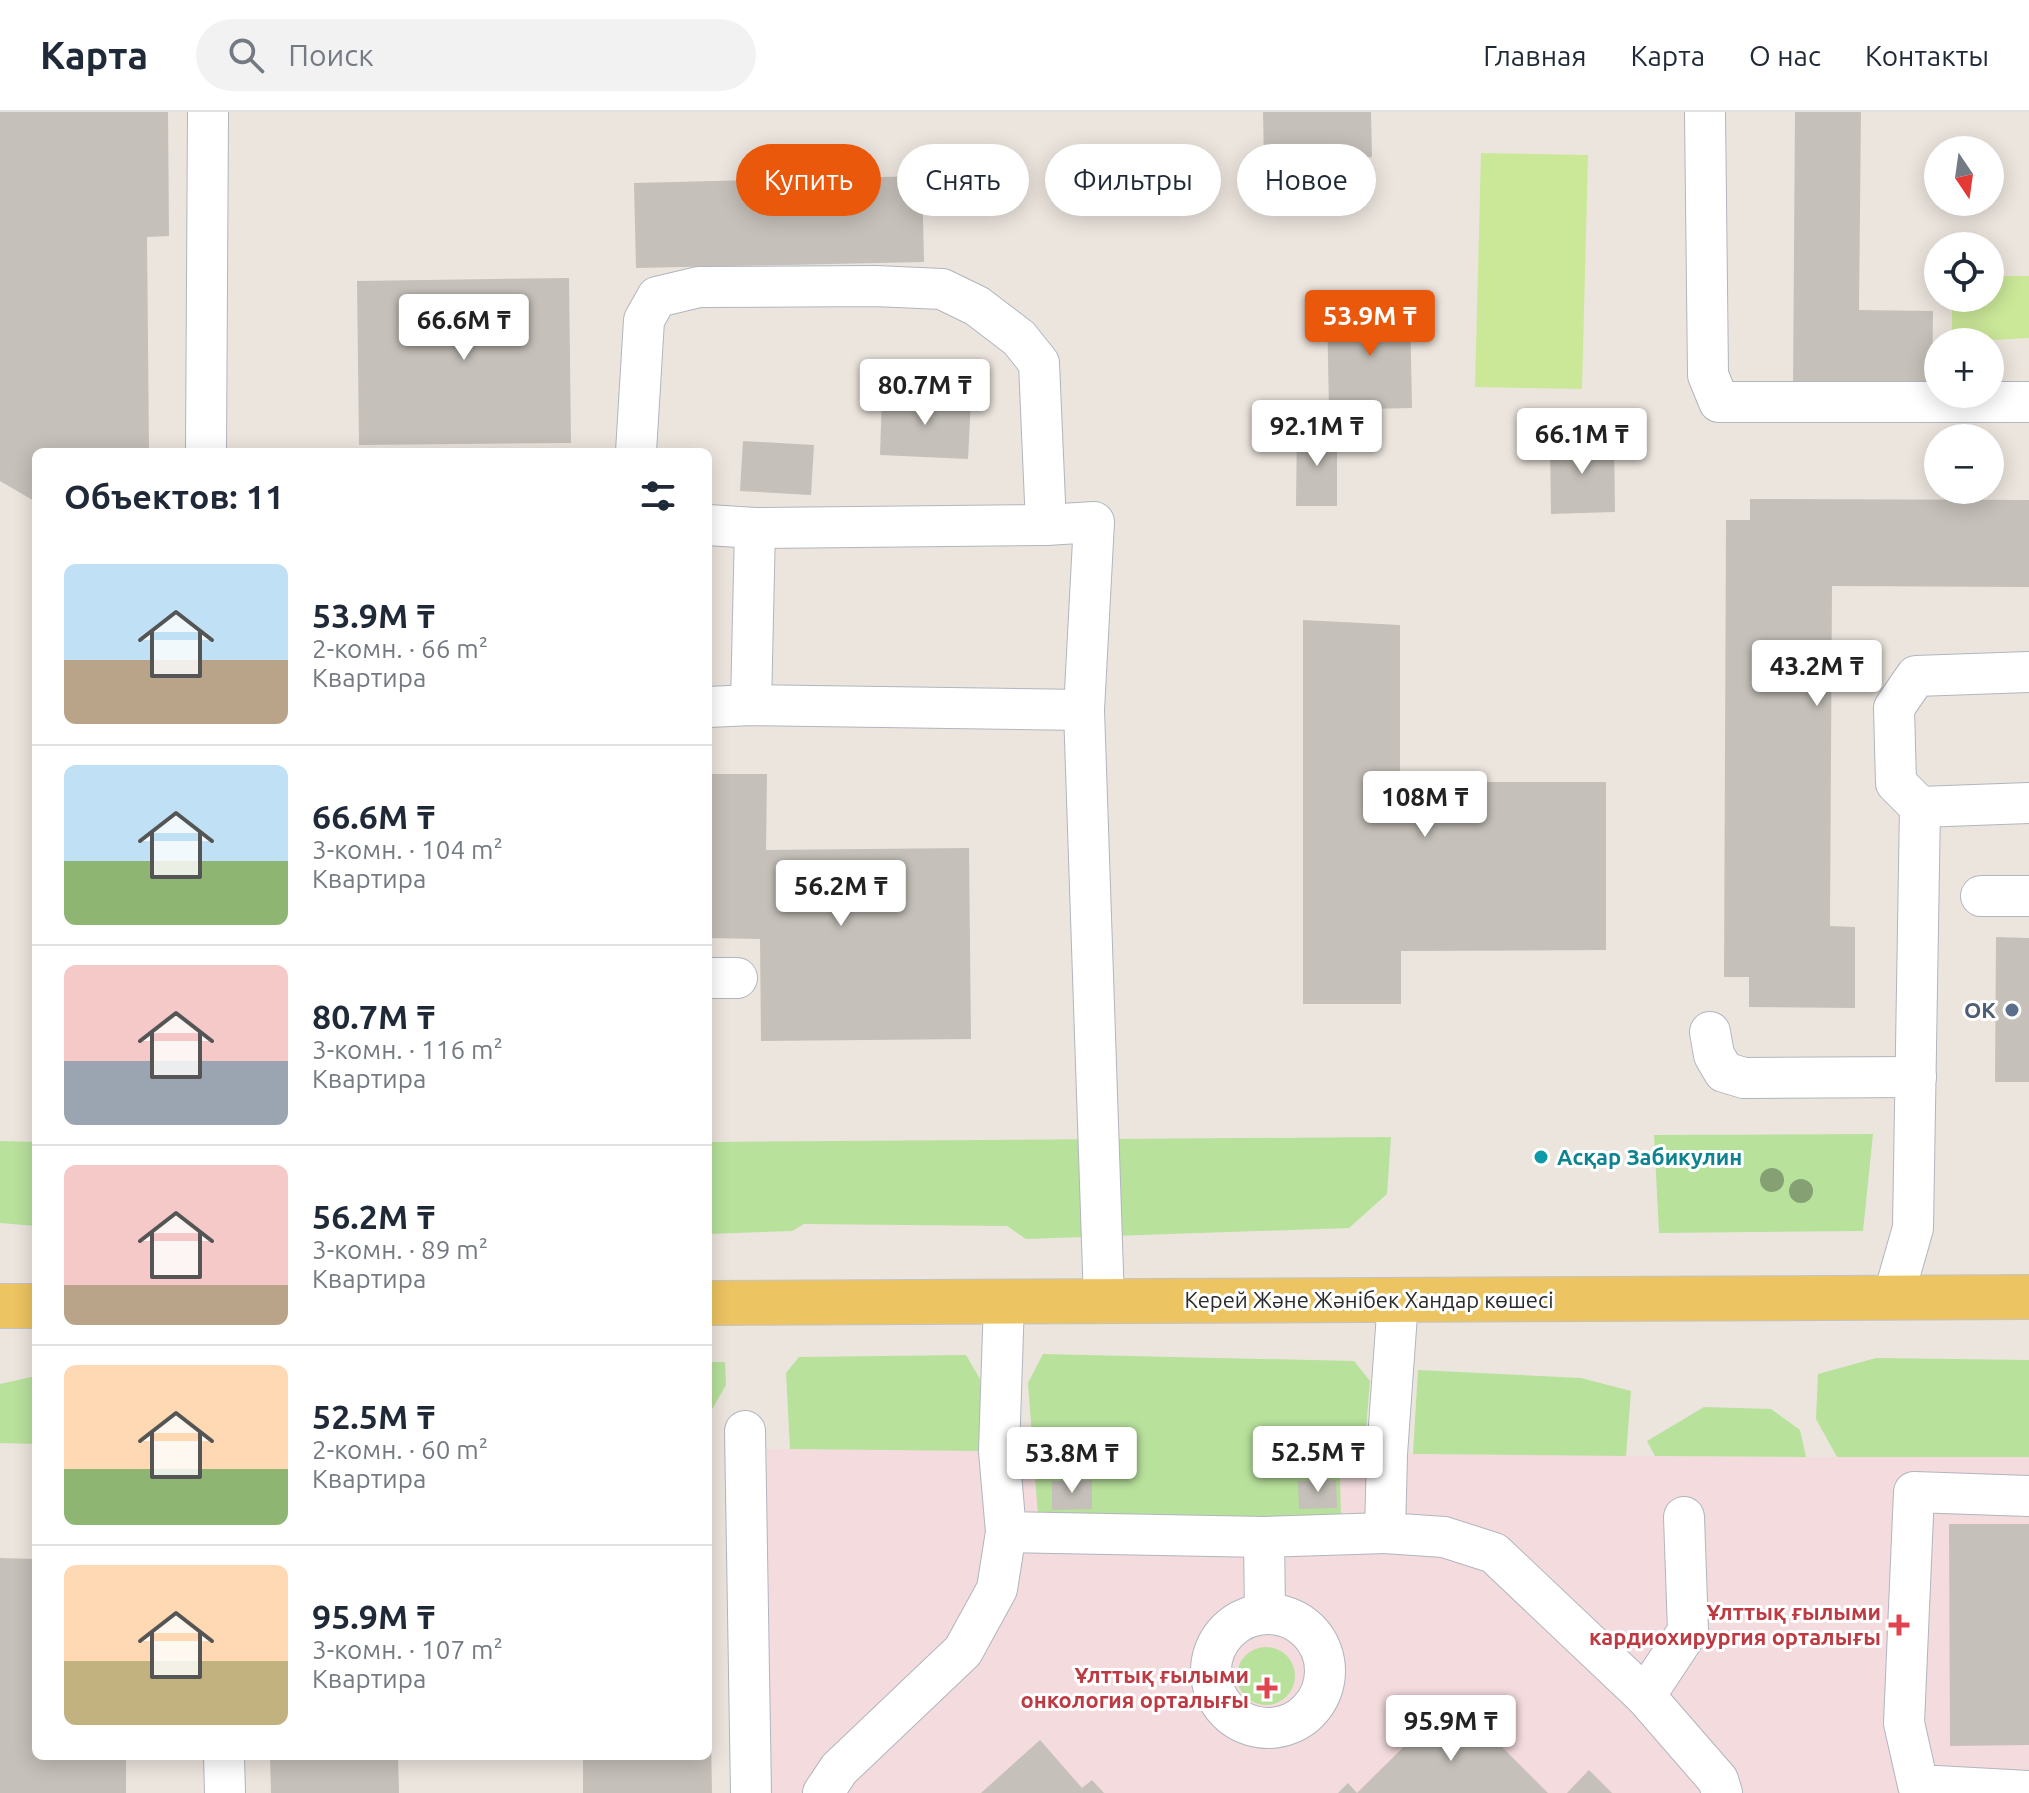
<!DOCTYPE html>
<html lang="ru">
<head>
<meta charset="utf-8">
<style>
  :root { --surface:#fff; --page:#f2f2f3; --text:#1f2937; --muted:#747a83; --line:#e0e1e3; --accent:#ea580c }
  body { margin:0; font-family:Ubuntu,sans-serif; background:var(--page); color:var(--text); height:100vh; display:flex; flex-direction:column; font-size:30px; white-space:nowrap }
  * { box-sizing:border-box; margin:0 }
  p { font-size:26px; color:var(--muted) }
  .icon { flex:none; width:44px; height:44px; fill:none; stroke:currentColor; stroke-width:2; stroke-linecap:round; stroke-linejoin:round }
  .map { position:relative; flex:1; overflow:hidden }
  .details { position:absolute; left:32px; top:336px; width:680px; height:1312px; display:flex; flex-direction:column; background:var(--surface); border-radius:12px; box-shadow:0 4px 20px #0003 }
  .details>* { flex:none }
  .banner { position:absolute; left:736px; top:32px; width:760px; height:72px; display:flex; gap:16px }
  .needle { width:52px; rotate:167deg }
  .buttons { position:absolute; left:1924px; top:24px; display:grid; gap:16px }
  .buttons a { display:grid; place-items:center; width:80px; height:80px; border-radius:50%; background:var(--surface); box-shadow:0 4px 20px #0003; font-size:40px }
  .price { position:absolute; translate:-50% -68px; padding:0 18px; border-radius:8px; background:#fff; color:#222; font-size:26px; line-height:52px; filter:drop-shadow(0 2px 4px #0008) }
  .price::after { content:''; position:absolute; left:50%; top:48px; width:24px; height:18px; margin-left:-12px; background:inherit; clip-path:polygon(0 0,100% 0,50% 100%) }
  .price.current { background:var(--accent); color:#fff }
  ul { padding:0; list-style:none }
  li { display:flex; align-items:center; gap:24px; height:200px; padding:0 32px }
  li+li { border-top:2px solid var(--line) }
  li span { display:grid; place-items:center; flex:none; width:224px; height:160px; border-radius:12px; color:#555 }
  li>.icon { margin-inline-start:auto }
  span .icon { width:96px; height:96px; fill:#fffc; stroke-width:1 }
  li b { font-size:34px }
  h2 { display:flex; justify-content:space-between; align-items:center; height:96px; padding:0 32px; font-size:34px }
  .pill { padding:0 28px; border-radius:36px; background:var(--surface); box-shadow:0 4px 20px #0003; font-size:28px; line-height:72px }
  .pill.current { background:var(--accent); color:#fff }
  header { display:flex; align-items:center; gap:48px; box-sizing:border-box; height:112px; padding:0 40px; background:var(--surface); border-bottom:2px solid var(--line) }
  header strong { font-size:38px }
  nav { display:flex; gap:44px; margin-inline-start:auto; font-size:28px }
  .search { width:560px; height:72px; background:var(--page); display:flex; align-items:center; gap:20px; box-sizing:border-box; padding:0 28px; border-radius:44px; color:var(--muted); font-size:30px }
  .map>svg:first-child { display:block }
  .medical { fill:#f3dbde }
  .green { fill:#b8e19c }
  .pitch { fill:#cbe898 }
  .building { fill:#c5c0b9 }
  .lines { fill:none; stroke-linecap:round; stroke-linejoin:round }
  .minor-casing { stroke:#b1b5be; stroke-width:42 }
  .major-casing { stroke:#c4c4c4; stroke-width:46 }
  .minor { stroke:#fff; stroke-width:40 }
  .major { stroke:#edc462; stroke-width:44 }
  .tree { fill:#85a073 }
  .service-dot { fill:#5c6f8a; stroke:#fff; stroke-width:3 }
  .culture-dot { fill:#0f9aa8; stroke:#fff; stroke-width:3 }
  .health-dot { fill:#e0444e; stroke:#fff; stroke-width:3 }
  .labels { text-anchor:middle; stroke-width:6; stroke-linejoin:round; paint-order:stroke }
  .service-label { font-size:22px; font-weight:bold; fill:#4e5e75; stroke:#fff; text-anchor:end }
  .culture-label { font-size:22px; font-weight:bold; fill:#0d838f; stroke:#fff; text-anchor:start }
  .street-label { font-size:22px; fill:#2b2b2b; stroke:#fff }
  .health-label { font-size:22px; font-weight:bold; fill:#be3a42; stroke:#fff; text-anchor:end }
</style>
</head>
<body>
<header>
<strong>Карта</strong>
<div class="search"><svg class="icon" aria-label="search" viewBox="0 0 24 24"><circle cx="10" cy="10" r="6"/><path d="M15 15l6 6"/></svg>Поиск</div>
<nav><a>Главная</a><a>Карта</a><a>О нас</a><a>Контакты</a></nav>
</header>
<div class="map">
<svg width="2029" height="1681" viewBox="0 0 2029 1681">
  <rect width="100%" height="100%" fill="#ece5de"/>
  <path class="medical" d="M 767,1337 L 1774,1345 L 2029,1345 L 2029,1681 L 766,1681 Z"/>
  <g class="green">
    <path d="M 1873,1022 L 1863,1119 L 1659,1121 L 1654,1023 Z"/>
    <path d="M 1391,1025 L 1387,1082 L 1349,1116 L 1026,1127 L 1007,1114 L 804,1112 L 792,1119 L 708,1122 L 708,1030 Z"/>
    <path d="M 0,1029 L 36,1030 L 36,1114 L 0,1111 Z"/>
    <path d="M 1043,1242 L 1354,1249 L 1370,1269 L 1364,1342 L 1356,1360 L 1340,1364 L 1341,1408 L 1038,1403 L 1028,1271 Z"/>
    <path d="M 966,1243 L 980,1267 L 981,1339 L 790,1337 L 786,1261 L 799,1245 Z"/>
    <path d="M 1876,1246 L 2029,1248 L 2029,1345 L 1837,1345 L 1816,1307 L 1818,1262 Z"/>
    <path d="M 708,1250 L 725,1250 L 726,1273 L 711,1299 L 708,1299 Z"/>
    <path d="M 1418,1258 L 1581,1266 L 1631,1279 L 1626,1344 L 1413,1342 Z"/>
    <path d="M 36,1264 L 36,1332 L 0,1331 L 0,1272 Z"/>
    <path d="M 1704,1295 L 1771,1297 L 1800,1318 L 1806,1345 L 1655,1344 L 1647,1329 Z"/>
    <circle cx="1266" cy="1564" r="29"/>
  </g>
  <g class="pitch">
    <path d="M 1481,41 L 1588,43 L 1582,277 L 1475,275 Z"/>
    <path d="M 1990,164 L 2029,164 L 2029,226 L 1952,230 L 1952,186 L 1990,186 Z"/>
  </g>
  <g class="building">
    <path d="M 0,0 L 168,0 L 169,124 L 147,125 L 149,336 L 147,340 L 36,340 L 36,390 L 0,369 Z"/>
    <path d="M 1263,0 L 1371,0 L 1372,45 L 1264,49 Z"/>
    <path d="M 1795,0 L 1861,0 L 1859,198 L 1933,199 L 1932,280 L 1793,280 Z"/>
    <path d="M 922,64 L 924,150 L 636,156 L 634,71 Z"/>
    <path d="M 569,166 L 571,331 L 359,333 L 357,169 Z"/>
    <path d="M 1410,194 L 1412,296 L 1329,298 L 1327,196 Z"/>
    <path d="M 882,284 L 971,288 L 968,347 L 880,343 Z"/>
    <path d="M 1297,316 L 1337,318 L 1337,394 L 1296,394 Z"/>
    <path d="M 1614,327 L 1615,400 L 1551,402 L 1550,328 Z"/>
    <path d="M 743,329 L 814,333 L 811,383 L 740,379 Z"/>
    <path d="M 1750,387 L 2029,388 L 2029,475 L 1832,474 L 1830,814 L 1855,815 L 1855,896 L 1749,895 L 1749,865 L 1724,865 L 1726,408 L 1750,408 Z"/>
    <path d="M 1303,508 L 1400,513 L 1400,670 L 1606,670 L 1606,838 L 1401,839 L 1401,892 L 1303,892 Z"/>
    <path d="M 708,662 L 767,662 L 766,738 L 969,736 L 971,927 L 761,929 L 760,827 L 708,826 Z"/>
    <path d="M 1996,825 L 2029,826 L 2029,970 L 1995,970 Z"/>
    <path d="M 1092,1368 L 1092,1397 L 1052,1398 L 1052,1369 Z"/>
    <path d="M 1336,1368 L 1337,1396 L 1299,1397 L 1298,1369 Z"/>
    <path d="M 1949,1412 L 2029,1412 L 2029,1633 L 1950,1634 Z"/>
    <path d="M 0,1446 L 36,1447 L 36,1644 L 126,1644 L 126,1681 L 0,1681 Z"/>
    <path d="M 1444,1595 L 1458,1608 L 1467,1600 L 1548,1681 L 1338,1681 L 1348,1671 L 1357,1681 Z"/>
    <path d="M 708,1628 L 711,1628 L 712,1681 L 583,1681 L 583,1644 L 708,1644 Z"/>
    <path d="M 1040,1628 L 1082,1676 L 1092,1668 L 1104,1681 L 981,1681 Z"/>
    <path d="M 270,1644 L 398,1644 L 399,1681 L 271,1681 Z"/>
    <path d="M 1589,1658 L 1612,1681 L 1567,1681 Z"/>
  </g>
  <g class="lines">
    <g class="minor-casing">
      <g id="minor">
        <path d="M 1705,0 L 1708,263 L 1719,290 L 2029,290"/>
        <path d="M 206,340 L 208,0"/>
        <path d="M 636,340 L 644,208 L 657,185 L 699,175 L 875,174 L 942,177 L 977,194 L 1019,226 L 1039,251 L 1046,413"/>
        <path d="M 708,413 L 755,416 L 1046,413 L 1094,410 L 1084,598 L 1104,1189"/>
        <path d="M 751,593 L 755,416"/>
        <path d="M 708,595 L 751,593 L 1084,598"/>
        <path d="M 1920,695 L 2029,691"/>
        <path d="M 1981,784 L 2029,784"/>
        <path d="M 708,866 L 737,866"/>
        <path d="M 1710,920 L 1714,943 L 1724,960 L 1744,966 L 1916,965"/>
        <path d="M 1893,1186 L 1913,1116 L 1920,695 L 1896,671 L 1894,596 L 1916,564 L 2029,560"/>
        <path d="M 1398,1188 L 1387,1342 L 1385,1421 L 1444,1425 L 1494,1441 L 1645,1584 L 1718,1668 L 1722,1681"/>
        <path d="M 745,1319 L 751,1681"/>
        <path d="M 2029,1384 L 1914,1380 L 1904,1611 L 1918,1673 L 2029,1679"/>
        <path d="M 1006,1420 L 1264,1425 L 1385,1421"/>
        <path d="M 1264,1425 L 1265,1502"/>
        <circle cx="1268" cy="1559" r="57"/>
        <path d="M 1645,1584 L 1688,1519 L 1684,1405"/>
        <path d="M 224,1644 L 225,1681"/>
        <path d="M 823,1681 L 839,1657 L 963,1539 L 997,1477 L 1006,1420 L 999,1339 L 1004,1190"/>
      </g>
    </g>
    <g class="major-casing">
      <g id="major">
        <path d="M 708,1191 L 2029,1185"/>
        <path d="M 0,1194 L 36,1194"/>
      </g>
    </g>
    <use href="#minor" class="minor"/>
    <use href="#major" class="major"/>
  </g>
  <g class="tree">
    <circle cx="1772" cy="1068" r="12"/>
    <circle cx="1801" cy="1079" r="12"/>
  </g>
  <circle class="service-dot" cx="2012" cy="898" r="8"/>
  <circle class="culture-dot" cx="1541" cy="1045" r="8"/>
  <g class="health-dot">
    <path d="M1895 1501h8v8h8v8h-8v8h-8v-8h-8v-8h8z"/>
    <path d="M1263 1564h8v8h8v8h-8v8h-8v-8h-8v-8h8z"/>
  </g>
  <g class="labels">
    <g class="service-label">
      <text x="1996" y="906">ОК</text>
    </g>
    <g class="culture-label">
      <text x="1557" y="1053">Асқар Забикулин</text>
    </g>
    <g class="street-label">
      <text x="1369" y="1196">Керей Және Жәнібек Хандар көшесі</text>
    </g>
    <g class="health-label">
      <text x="1881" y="1508">Ұлттық ғылыми<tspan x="1881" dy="25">кардиохирургия орталығы</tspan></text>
      <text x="1249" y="1571">Ұлттық ғылыми<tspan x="1249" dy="25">онкология орталығы</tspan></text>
    </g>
  </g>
</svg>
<div class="buttons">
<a><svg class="needle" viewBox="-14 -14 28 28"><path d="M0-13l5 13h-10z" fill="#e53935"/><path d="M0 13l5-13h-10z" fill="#747a83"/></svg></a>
<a><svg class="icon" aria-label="locate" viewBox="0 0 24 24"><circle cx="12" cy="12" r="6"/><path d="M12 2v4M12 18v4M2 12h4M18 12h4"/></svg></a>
<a>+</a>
<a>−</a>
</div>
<b class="price current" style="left:1370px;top:246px">53.9M ₸</b>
<b class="price" style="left:464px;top:250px">66.6M ₸</b>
<b class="price" style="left:925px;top:315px">80.7M ₸</b>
<b class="price" style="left:1317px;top:356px">92.1M ₸</b>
<b class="price" style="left:1582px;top:364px">66.1M ₸</b>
<b class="price" style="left:1817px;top:596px">43.2M ₸</b>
<b class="price" style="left:1425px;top:727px">108M ₸</b>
<b class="price" style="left:841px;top:816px">56.2M ₸</b>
<b class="price" style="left:1318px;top:1382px">52.5M ₸</b>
<b class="price" style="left:1072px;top:1383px">53.8M ₸</b>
<b class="price" style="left:1451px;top:1651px">95.9M ₸</b>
<div class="banner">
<a class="pill current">Купить</a>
<a class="pill">Снять</a>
<a class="pill">Фильтры</a>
<a class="pill">Новое</a>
</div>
<section class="details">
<h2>Объектов: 11<svg class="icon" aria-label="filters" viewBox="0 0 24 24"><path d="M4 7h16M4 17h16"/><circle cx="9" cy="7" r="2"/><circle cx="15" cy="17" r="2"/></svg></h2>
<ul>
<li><span style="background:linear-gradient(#bfe0f5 60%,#b9a48a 0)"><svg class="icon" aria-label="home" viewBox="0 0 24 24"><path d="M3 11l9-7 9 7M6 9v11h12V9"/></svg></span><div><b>53.9M ₸</b><p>2-комн. · 66 m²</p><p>Квартира</p></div></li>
<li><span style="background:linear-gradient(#bfe0f5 60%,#8fb573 0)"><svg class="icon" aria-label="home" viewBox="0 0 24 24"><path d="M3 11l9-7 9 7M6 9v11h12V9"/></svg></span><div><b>66.6M ₸</b><p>3-комн. · 104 m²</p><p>Квартира</p></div></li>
<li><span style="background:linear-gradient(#f6c9c9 60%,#9aa5b1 0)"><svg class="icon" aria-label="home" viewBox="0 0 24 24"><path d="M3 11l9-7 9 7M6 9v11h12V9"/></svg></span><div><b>80.7M ₸</b><p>3-комн. · 116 m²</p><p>Квартира</p></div></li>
<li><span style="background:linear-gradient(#f6c9c9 75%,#b9a48a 0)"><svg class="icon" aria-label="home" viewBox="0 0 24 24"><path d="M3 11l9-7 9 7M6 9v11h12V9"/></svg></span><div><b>56.2M ₸</b><p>3-комн. · 89 m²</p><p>Квартира</p></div></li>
<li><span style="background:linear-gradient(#ffd9b3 65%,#8fb573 0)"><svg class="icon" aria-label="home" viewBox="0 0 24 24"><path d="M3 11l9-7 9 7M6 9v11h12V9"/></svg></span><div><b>52.5M ₸</b><p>2-комн. · 60 m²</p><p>Квартира</p></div></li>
<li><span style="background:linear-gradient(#ffd9b3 60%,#c2b280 0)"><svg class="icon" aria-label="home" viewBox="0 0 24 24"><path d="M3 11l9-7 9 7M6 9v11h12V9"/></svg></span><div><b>95.9M ₸</b><p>3-комн. · 107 m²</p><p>Квартира</p></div></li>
</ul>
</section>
</div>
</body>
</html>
